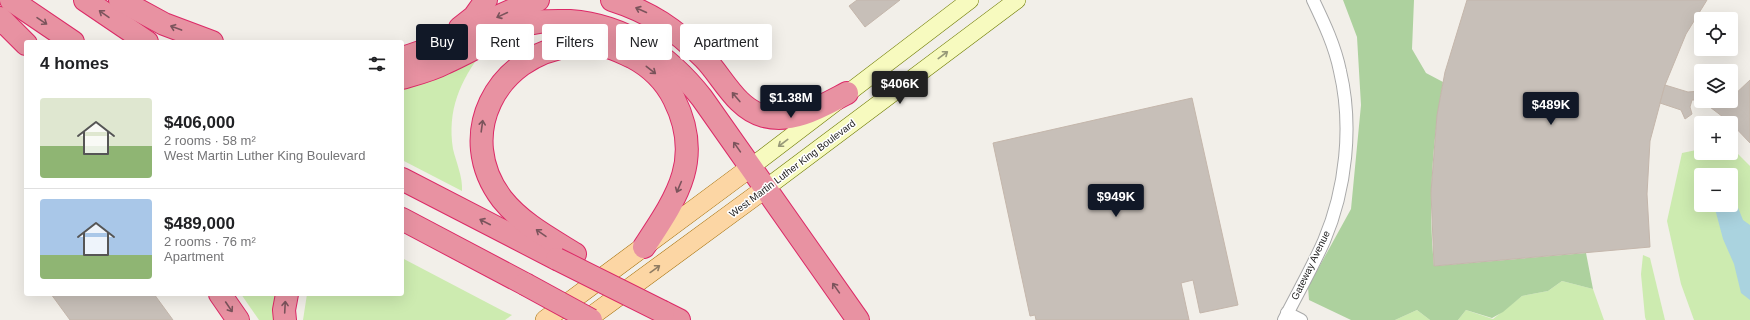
<!DOCTYPE html>
<html lang="en">
<head>
<meta charset="utf-8">
<style>
  :root { --surface:#fff; --page:#f6f6f6; --text:#202124; --muted:#757577; --line:#e0e0e0; --accent:#111827 }
  body { margin:0; font-family:Helvetica,sans-serif; background:var(--page); color:var(--text); height:100vh; display:flex; flex-direction:column; font-size:15px; white-space:nowrap }
  * { box-sizing:border-box; margin:0 }
  p { font-size:13px; color:var(--muted) }
  .icon { flex:none; width:22px; height:22px; fill:none; stroke:currentColor; stroke-width:2; stroke-linecap:round; stroke-linejoin:round }
  .map { position:relative; flex:1; overflow:hidden }
  .sheet { position:absolute; left:24px; top:40px; width:380px; height:256px; display:flex; flex-direction:column; background:var(--surface); border-radius:4px; box-shadow:0 4px 16px #0002 }
  .sheet>* { flex:none }
  .hud { position:absolute; left:416px; top:24px; width:380px; height:36px; display:flex; gap:8px }
  .controls { position:absolute; left:1694px; top:12px; display:grid; gap:8px }
  .controls a { display:grid; place-items:center; width:44px; height:44px; border-radius:4px; background:var(--surface); box-shadow:0 4px 16px #0002; font-size:20px }
  .price { position:absolute; translate:-50% -34px; padding:0 9px; border-radius:4px; background:var(--accent); color:#fff; font-size:13px; line-height:26px; filter:drop-shadow(0 1px 2px #0008) }
  .price::after { content:''; position:absolute; left:50%; top:24px; width:12px; height:9px; margin-left:-6px; background:inherit; clip-path:polygon(0 0,100% 0,50% 100%) }
  .price.active { background:#222; color:#fff }
  ul { padding:0; list-style:none }
  li { display:flex; align-items:center; gap:12px; height:100px; padding:0 16px }
  li+li { border-top:1px solid var(--line) }
  li span { display:grid; place-items:center; flex:none; width:112px; height:80px; border-radius:4px; color:#555 }
  li>.icon { margin-inline-start:auto }
  span .icon { width:48px; height:48px; fill:#fffc; stroke-width:1 }
  li b { font-size:17px }
  h2 { display:flex; justify-content:space-between; align-items:center; height:48px; padding:0 16px; font-size:17px }
  .chip { padding:0 14px; border-radius:4px; background:var(--surface); box-shadow:0 4px 16px #0002; font-size:14px; line-height:36px }
  .chip.active { background:var(--accent); color:#fff }
  .map>svg:first-child { display:block }
  .grass { fill:#cdebb0; fill-rule:evenodd }
  .forest { fill:#add19e }
  .water { fill:#aad3df }
  .building { fill:#c7bfb8; stroke:#c4b6ab }
  .lines { fill:none; stroke-linecap:round; stroke-linejoin:round }
  .street-casing { stroke:#a9a9a9; stroke-width:14 }
  .secondary-casing { stroke:#707d05; stroke-width:18 }
  .primary-casing { stroke:#a06b00; stroke-width:20 }
  .highway-casing { stroke:#dc2a67; stroke-width:24 }
  .street { stroke:#fff; stroke-width:12 }
  .secondary { stroke:#f7fabf; stroke-width:17 }
  .primary { stroke:#fcd6a4; stroke-width:19 }
  .highway { stroke:#e892a2; stroke-width:22 }
  .highway-bridge-casing { stroke:#dc2a67; stroke-width:24; stroke-linecap:butt }
  .highway-bridge { stroke:#e892a2; stroke-width:22 }
  .oneway { stroke:#7b545c }
  .oneway2 { stroke:#979978 }
  .oneway3 { stroke:#8f7c63 }
  .labels { text-anchor:middle; stroke-width:3; stroke-linejoin:round; paint-order:stroke }
  .street-label { font-size:10px; fill:#222; stroke:#fff }
</style>
</head>
<body>
<div class="map">
<svg width="1750" height="320" viewBox="0 0 1750 320">
  <rect width="100%" height="100%" fill="#f2efe9"/>
  <g class="grass">
    <path d="M 483,51 C 460,81 447,110 453,149 C 456,162 463,177 462,191 L 402,160 L 402,81 Z"/>
    <path d="M 1731,147 L 1750,166 L 1750,320 L 1694,320 L 1681,284 L 1667,221 L 1682,153 L 1701,149 L 1701,153 L 1731,153 ZM 1701,175 L 1731,175 L 1731,205 L 1701,205 Z"/>
    <path d="M 1643,255 L 1650,258 L 1665,320 L 1646,320 L 1645,317 L 1641,274 Z"/>
    <path d="M 402,258 L 505,312 L 512,315 L 505,320 L 303,320 L 307,294 L 402,294 Z"/>
    <path d="M 1562,281 L 1593,289 L 1604,320 L 1458,320 L 1466,310 L 1493,319 L 1522,296 L 1548,291 Z"/>
    <path d="M 241,294 L 275,294 L 277,320 L 259,320 Z"/>
    <path d="M 1417,310 L 1430,320 L 1395,320 Z"/>
  </g>
  <path class="forest" d="M 1343,0 L 1414,0 L 1412,49 L 1426,73 L 1443,82 C 1432,143 1428,205 1434,266 L 1586,253 L 1593,289 L 1562,281 L 1548,291 L 1522,296 L 1503,312 L 1492,318 L 1466,310 L 1458,320 L 1430,320 L 1417,310 L 1395,320 L 1351,320 L 1309,300 L 1308,287 L 1351,209 L 1361,105 L 1357,37 Z"/>
  <path class="water" d="M 1731,190 L 1743,220 L 1750,225 L 1750,300 L 1741,293 L 1734,264 L 1723,239 L 1714,205 L 1731,205 Z"/>
  <g class="building">
    <path d="M 857,0 L 900,0 L 865,27 L 849,6 Z"/>
    <path d="M 1467,0 L 1707,0 L 1686,34 L 1665,85 L 1650,141 L 1647,194 L 1650,247 L 1434,266 L 1431,192 L 1437,115 L 1445,72 Z"/>
    <path d="M 1750,80 L 1750,143 L 1731,123 L 1702,101 L 1718,101 L 1725,104 L 1728,101 L 1731,101 L 1731,98 Z"/>
    <path d="M 1665,85 L 1688,92 L 1701,91 L 1701,100 L 1692,100 L 1690,107 L 1692,114 L 1685,119 L 1681,110 L 1660,103 Z"/>
    <path d="M 1192,98 L 1238,305 L 1200,313 L 1193,280 L 1181,283 L 1189,320 L 1036,320 L 1035,315 L 1030,316 L 993,143 Z"/>
    <path d="M 51,294 L 154,294 L 173,320 L 70,320 Z"/>
  </g>
  <g class="lines">
    <g class="street-casing">
      <g id="street">
        <path d="M 1287,313 L 1301,320"/>
        <path d="M 1284,320 C 1297,294 1312,268 1324,241 C 1346,189 1353,126 1340,71 C 1335,46 1324,23 1313,0"/>
      </g>
    </g>
    <g class="secondary-casing">
      <g id="secondary">
        <path d="M 751,167 L 970,0"/>
        <path d="M 766,188 L 1017,0"/>
      </g>
    </g>
    <g class="primary-casing">
      <g id="primary">
        <path d="M 545,320 L 751,167"/>
        <path d="M 586,320 L 766,188"/>
      </g>
    </g>
    <g class="highway-casing">
      <g id="highway">
        <path d="M 11,0 L 73,42"/>
        <path d="M 85,0 L 147,42"/>
        <path d="M 120,0 L 164,24 L 212,42"/>
        <path d="M 612,0 C 650,12 675,29 704,58 C 722,76 736,109 764,116 C 793,124 822,106 847,93"/>
        <path d="M 0,18 L 26,44"/>
        <path d="M 460,28 L 474,17 L 486,0"/>
        <path d="M 402,58 C 450,44 491,16 538,0"/>
        <path d="M 402,78 C 416,74 432,70 445,63 C 472,51 497,35 525,25 C 539,20 555,21 570,21 C 625,25 669,56 702,98 L 858,320"/>
        <path d="M 402,179 L 557,259"/>
        <path d="M 402,219 L 525,284"/>
        <path d="M 575,254 C 549,238 521,223 502,199 C 454,136 496,55 571,46 C 582,45 594,43 604,46 C 614,48 623,53 632,57 C 651,67 665,81 674,99 C 704,159 677,197 644,247"/>
        <path d="M 220,294 L 238,320"/>
        <path d="M 663,312 L 679,320"/>
        <path d="M 285,320 L 284,310 L 287,294"/>
      </g>
    </g>
    <use href="#street" class="street"/>
    <use href="#secondary" class="secondary"/>
    <use href="#primary" class="primary"/>
    <use href="#highway" class="highway"/>
    <g class="highway-bridge-casing">
      <g id="highway-bridge">
        <path d="M 557,259 L 663,312"/>
        <path d="M 525,284 L 591,320"/>
      </g>
    </g>
    <use href="#highway-bridge" class="highway-bridge"/>
  </g>
  <defs><path id="oneway-shaft" d="M-6 0H5M1.5-3L5.5 0L1.5 3" fill="none" stroke-width="1.6" stroke-linecap="round" stroke-linejoin="round"/></defs>
  <g class="oneway">
    <use href="#oneway-shaft" transform="translate(641 10) rotate(-156)"/>
    <use href="#oneway-shaft" transform="translate(104 14) rotate(-145)"/>
    <use href="#oneway-shaft" transform="translate(502 15) rotate(155)"/>
    <use href="#oneway-shaft" transform="translate(42 21) rotate(34)"/>
    <use href="#oneway-shaft" transform="translate(176 28) rotate(-160)"/>
    <use href="#oneway-shaft" transform="translate(651 70) rotate(38)"/>
    <use href="#oneway-shaft" transform="translate(736 97) rotate(-130)"/>
    <use href="#oneway-shaft" transform="translate(482 126) rotate(-82)"/>
    <use href="#oneway-shaft" transform="translate(737 147) rotate(-125)"/>
    <use href="#oneway-shaft" transform="translate(679 187) rotate(113)"/>
    <use href="#oneway-shaft" transform="translate(485 222) rotate(-153)"/>
    <use href="#oneway-shaft" transform="translate(541 233) rotate(-145)"/>
    <use href="#oneway-shaft" transform="translate(836 288) rotate(-125)"/>
    <use href="#oneway-shaft" transform="translate(229 307) rotate(56)"/>
    <use href="#oneway-shaft" transform="translate(285 307) rotate(-87)"/>
  </g>
  <g class="oneway2">
    <use href="#oneway-shaft" transform="translate(943 55) rotate(-37)"/>
    <use href="#oneway-shaft" transform="translate(783 143) rotate(143)"/>
  </g>
  <use class="oneway3" href="#oneway-shaft" transform="translate(655 269) rotate(-36)"/>
  <g class="labels">
    <g class="street-label">
      <text transform="translate(792 168) rotate(-37)" y="4">West Martin Luther King Boulevard</text>
      <text transform="translate(1310 265) rotate(-64)" y="4">Gateway Avenue</text>
    </g>
  </g>
</svg>
<div class="controls">
<a><svg class="icon" aria-label="locate" viewBox="0 0 24 24"><circle cx="12" cy="12" r="6"/><path d="M12 2v4M12 18v4M2 12h4M18 12h4"/></svg></a>
<a><svg class="icon" aria-label="layers" viewBox="0 0 24 24"><path d="M12 4l9 5-9 5-9-5zM3 14l9 5 9-5"/></svg></a>
<a>+</a>
<a>−</a>
</div>
<b class="price active" style="left:900px;top:105px">$406K</b>
<b class="price" style="left:791px;top:119px">$1.38M</b>
<b class="price" style="left:1551px;top:126px">$489K</b>
<b class="price" style="left:1116px;top:218px">$949K</b>
<div class="hud">
<a class="chip active">Buy</a>
<a class="chip">Rent</a>
<a class="chip">Filters</a>
<a class="chip">New</a>
<a class="chip">Apartment</a>
</div>
<section class="sheet">
<h2>4 homes<svg class="icon" aria-label="filters" viewBox="0 0 24 24"><path d="M4 7h16M4 17h16"/><circle cx="9" cy="7" r="2"/><circle cx="15" cy="17" r="2"/></svg></h2>
<ul>
<li><span style="background:linear-gradient(#dfe7d0 60%,#8fb573 0)"><svg class="icon" aria-label="home" viewBox="0 0 24 24"><path d="M3 11l9-7 9 7M6 9v11h12V9"/></svg></span><div><b>$406,000</b><p>2 rooms · 58 m²</p><p>West Martin Luther King Boulevard</p></div></li>
<li><span style="background:linear-gradient(#a9c7e8 70%,#8fb573 0)"><svg class="icon" aria-label="home" viewBox="0 0 24 24"><path d="M3 11l9-7 9 7M6 9v11h12V9"/></svg></span><div><b>$489,000</b><p>2 rooms · 76 m²</p><p>Apartment</p></div></li>
</ul>
</section>
</div>
</body>
</html>
